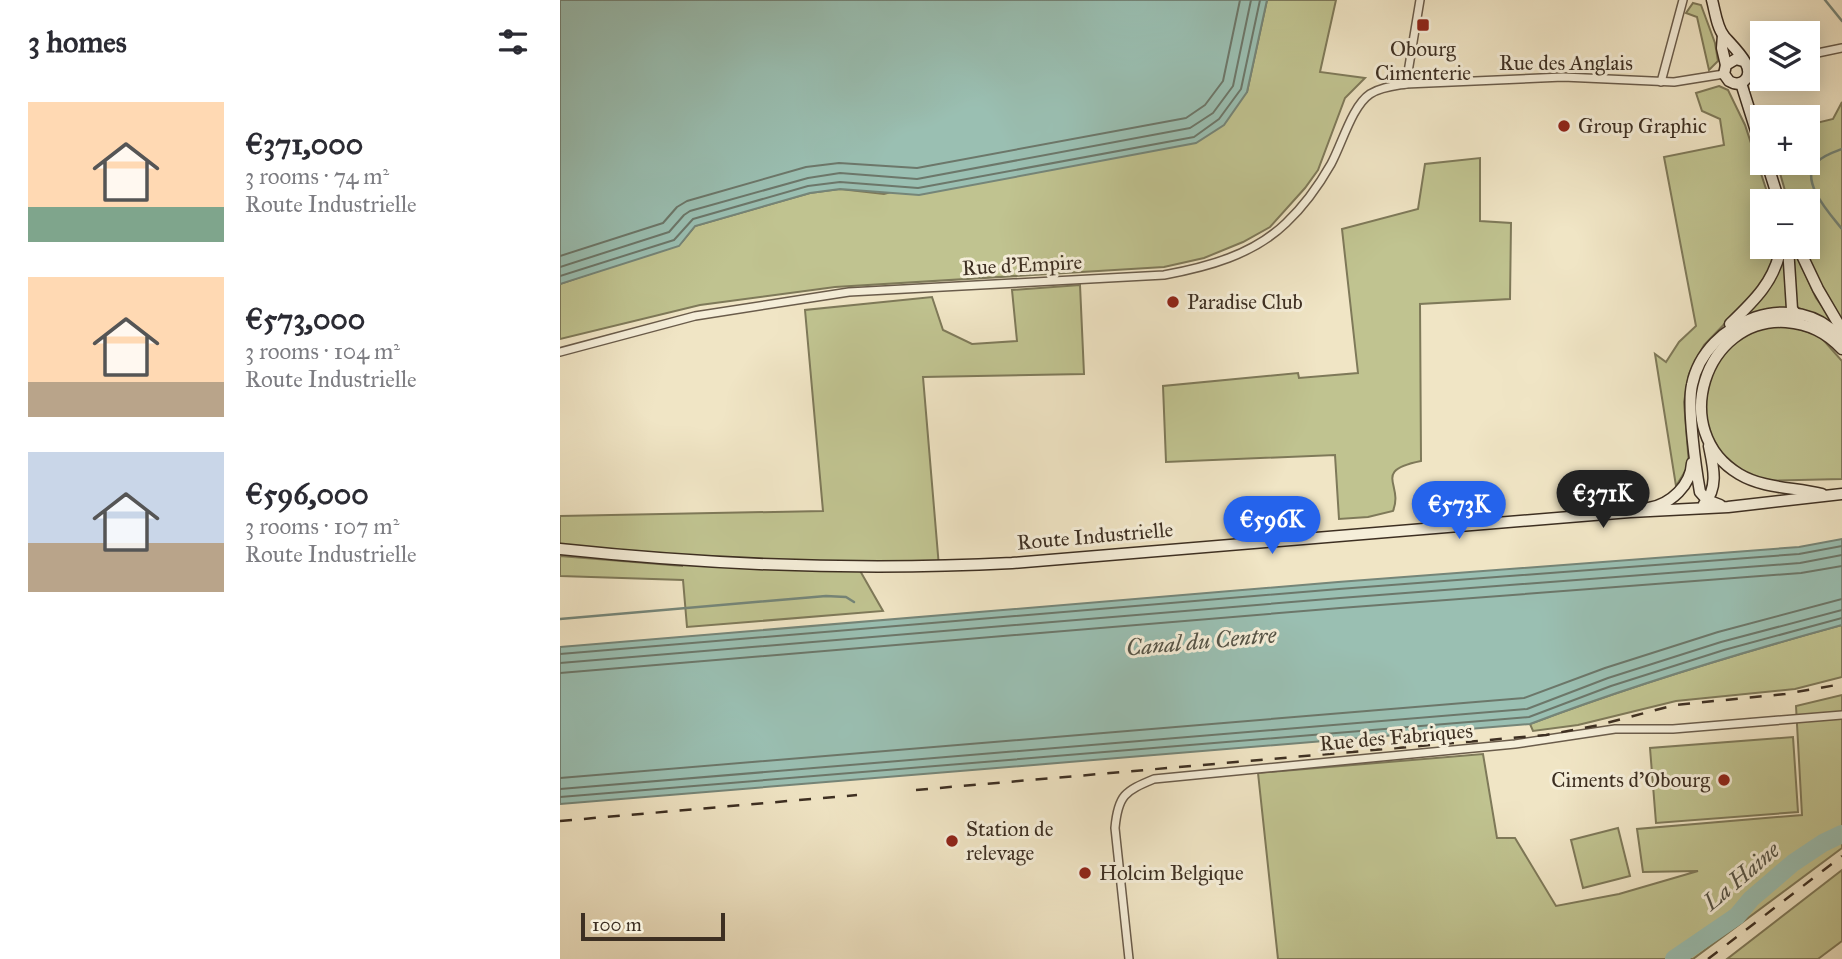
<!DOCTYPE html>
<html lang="en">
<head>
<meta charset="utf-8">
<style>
  :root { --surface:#fff; --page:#f7f7f7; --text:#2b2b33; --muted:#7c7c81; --accent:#2563eb }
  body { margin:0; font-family:"IM FELL Great Primer",serif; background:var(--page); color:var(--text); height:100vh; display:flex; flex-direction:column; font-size:26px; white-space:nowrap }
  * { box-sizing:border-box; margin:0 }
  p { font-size:23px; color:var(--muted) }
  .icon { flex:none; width:38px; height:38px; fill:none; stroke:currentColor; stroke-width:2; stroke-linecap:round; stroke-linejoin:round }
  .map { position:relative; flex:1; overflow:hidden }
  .panel { display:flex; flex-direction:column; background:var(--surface); width:560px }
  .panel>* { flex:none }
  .controls { position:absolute; left:1190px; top:21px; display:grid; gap:14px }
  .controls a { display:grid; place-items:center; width:70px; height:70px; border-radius:0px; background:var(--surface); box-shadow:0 4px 18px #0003; font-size:35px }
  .scale { position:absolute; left:21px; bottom:18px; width:144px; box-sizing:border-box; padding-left:7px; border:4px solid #3d2f22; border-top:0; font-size:19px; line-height:24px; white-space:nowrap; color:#3d2f22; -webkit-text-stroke:5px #f5eed9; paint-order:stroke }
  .price { position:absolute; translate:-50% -60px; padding:0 16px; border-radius:24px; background:var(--accent); color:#fff; font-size:23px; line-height:46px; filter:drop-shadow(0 2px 4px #0008) }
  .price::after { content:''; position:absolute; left:50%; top:42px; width:21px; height:16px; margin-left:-10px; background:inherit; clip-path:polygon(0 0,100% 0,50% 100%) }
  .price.active { background:#222; color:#fff }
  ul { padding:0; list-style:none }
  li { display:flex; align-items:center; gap:21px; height:175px; padding:0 28px }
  li span { display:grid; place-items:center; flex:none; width:196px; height:140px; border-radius:0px; color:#555 }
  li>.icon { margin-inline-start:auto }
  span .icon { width:84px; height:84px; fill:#fffc; stroke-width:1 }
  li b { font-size:30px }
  h2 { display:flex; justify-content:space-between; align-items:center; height:84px; padding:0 28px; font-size:30px }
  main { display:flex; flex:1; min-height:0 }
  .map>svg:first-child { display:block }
  .green { fill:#c0c390; stroke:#7e7959; stroke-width:2 }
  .water { fill:#9abfb2; stroke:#758578; stroke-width:2 }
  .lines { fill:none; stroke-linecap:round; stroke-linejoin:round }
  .shore { stroke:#6c776a; stroke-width:2 }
  .stream { stroke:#758578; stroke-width:2.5 }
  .river { stroke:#9abfb2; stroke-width:18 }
  .street-casing { stroke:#6a5c4b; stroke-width:10 }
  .secondary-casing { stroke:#3d2f22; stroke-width:13 }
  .street { stroke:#f5eed9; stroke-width:7 }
  .secondary { stroke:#f5eed9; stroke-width:10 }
  .rail { stroke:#3d2f22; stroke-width:2.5; stroke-dasharray:12 12; stroke-linecap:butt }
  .poi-dot { fill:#8f2418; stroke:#f5eed9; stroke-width:2.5 }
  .labels { text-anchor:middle; stroke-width:6; stroke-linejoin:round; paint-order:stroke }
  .poi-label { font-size:21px; fill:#3d2f22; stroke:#f5eed9; text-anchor:start }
  .street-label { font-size:21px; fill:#3d2f22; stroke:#f5eed9 }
  .water-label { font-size:23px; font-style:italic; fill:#545346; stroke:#f5eed9 }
</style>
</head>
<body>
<main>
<section class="panel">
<h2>3 homes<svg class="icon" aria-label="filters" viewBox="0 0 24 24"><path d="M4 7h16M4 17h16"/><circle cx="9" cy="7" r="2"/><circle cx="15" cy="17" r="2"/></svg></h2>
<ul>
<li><span style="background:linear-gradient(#ffd9b3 75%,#7fa58c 0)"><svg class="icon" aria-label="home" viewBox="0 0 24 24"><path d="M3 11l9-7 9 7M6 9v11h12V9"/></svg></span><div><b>€371,000</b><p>3 rooms · 74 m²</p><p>Route Industrielle</p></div></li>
<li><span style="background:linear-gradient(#ffd9b3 75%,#b9a48a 0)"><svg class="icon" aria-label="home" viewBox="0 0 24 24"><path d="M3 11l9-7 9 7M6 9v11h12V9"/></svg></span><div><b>€573,000</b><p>3 rooms · 104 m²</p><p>Route Industrielle</p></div></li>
<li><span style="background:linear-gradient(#c9d6e8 65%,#b9a48a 0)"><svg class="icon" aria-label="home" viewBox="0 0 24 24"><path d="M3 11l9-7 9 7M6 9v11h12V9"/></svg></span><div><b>€596,000</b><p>3 rooms · 107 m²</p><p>Route Industrielle</p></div></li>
</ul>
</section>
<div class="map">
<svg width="1282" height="959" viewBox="0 0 1282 959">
  <rect width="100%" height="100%" fill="#f0e5c5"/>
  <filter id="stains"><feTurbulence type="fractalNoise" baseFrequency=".00286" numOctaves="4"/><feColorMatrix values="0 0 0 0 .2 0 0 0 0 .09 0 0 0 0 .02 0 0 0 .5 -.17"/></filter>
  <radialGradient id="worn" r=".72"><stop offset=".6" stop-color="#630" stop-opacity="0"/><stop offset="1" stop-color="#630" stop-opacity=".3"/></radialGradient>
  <g class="green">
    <path d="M 707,0 L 776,0 L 760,72 L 805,78 L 785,98 L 758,170 L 745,188 L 710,227 L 683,242 L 644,258 L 604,267 L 275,287 L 140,305 L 0,339 L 0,284 L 122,242 L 135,226 L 250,193 L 280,189 L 324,194 L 687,92 Z"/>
    <path d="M 1133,3 L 1141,5 L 1155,43 L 1158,61 L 1149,70 L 1137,17 L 1126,13 Z"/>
    <path d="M 1159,86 L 1168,90 L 1185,125 L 1210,201 L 1202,201 L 1202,247 L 1217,247 L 1204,283 L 1144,345 L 1129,374 L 1124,402 L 1129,465 L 1116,486 L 1095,354 L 1106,362 L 1119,342 L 1136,326 L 1104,157 L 1164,145 L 1160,119 L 1142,111 L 1136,93 Z"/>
    <path d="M 1282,102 L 1282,323 L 1268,302 L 1242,247 L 1248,247 L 1248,201 L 1228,201 L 1217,163 L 1248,163 L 1248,125 L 1273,119 Z"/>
    <path d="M 920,158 L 920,221 L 951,223 L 950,299 L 860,304 L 861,461 C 811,471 844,484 833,511 L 808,517 L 779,519 L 775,455 L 606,462 L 603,386 L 738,373 L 739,378 L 798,373 L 782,229 L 858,209 L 865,164 Z"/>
    <path d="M 1234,249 L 1256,298 L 1271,318 L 1274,326 L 1235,306 L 1232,250 Z"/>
    <path d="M 1226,252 L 1227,308 L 1186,316 L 1184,314 Z"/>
    <path d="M 520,285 L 524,374 L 363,377 L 379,567 L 299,569 L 323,611 L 127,627 L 123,580 L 0,576 L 0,556 L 122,566 L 122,561 L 0,549 L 0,516 L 263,511 L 245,310 L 372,297 L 383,330 L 412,344 L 457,341 L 452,290 Z"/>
    <path d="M 1225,325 L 1259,335 L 1282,361 L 1282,479 L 1202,481 L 1187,475 L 1160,452 L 1146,425 L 1144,414 L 1150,374 L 1169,347 L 1192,330 Z"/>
    <path d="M 1282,625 L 1282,677 L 1235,689 L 1116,701 L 1018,725 L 973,731 L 970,724 C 1073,685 1176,654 1282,625 Z"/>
    <path d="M 1282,695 L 1282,848 L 1133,959 L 718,959 L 698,773 L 923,754 L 937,838 L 955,838 L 996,906 L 1059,894 L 1138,871 L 1083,872 L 1077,829 L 1242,815 L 1236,706 Z"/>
    <path d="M 1233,737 L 1238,812 L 1096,823 L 1090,748 Z"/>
    <path d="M 1058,828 L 1070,876 L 1023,888 L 1011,840 Z"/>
    <path d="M 1282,870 L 1282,941 L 1258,959 L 1167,959 Z"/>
  </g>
  <g class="water">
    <path d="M 0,0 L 707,0 L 687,92 L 664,125 L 636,143 L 359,195 L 280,189 L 250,193 L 135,226 L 119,246 L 0,284 Z"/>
    <path d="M 1282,539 L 1282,625 C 1176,654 1073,685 970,724 L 0,804 L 0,647 L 778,582 L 1239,547 Z"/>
  </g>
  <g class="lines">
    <g class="shore">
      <path d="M 0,256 L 103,223 L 117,207 L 127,201 L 246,167 L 279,163 L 357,168 L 626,118 L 645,105 L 663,81 L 680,0"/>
      <path d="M 0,267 L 109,232 L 124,215 L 130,211 L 248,178 L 280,173 L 357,179 L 630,128 L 653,113 L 673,86 L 691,0"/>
      <path d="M 0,276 L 114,240 L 133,219 L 248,186 L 280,182 L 358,188 L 634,137 L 659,119 L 681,89 L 700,0"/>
      <path d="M 0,654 L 779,589 L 1239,554 L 1282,546"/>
      <path d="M 0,663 L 780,598 L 1240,563 L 1282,555"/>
      <path d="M 0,673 L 780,608 L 1241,573 L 1282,566"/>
      <path d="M 0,778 L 964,698 L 1045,668 L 1158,632 L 1282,599"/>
      <path d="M 0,789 L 967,709 L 1048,678 L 1161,642 L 1282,610"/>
      <path d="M 0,797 L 969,717 L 1051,686 L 1164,650 L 1282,618"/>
    </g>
    <g class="stream">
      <path d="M 1265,0 L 1282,21"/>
      <path d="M 1282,149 C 1274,152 1264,155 1257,162 C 1238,180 1270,214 1282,229"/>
      <path d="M 0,619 L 266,596 L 286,597 L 294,602"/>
    </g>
    <path class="river" d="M 1114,959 L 1177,916 L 1191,899 L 1233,863 L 1263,843 L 1282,834"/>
    <g class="street-casing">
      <g id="street">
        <path d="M 1248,55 L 1282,48"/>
        <path d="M 1188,68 L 1202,65"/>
        <path d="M 1101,82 L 1123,0"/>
        <path d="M 846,84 L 860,0"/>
        <path d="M 0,352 L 135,316 L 289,292 L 604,275 C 647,267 693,255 726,223 C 743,207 759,185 771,164 C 782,144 792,106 810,94 C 821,87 834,86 846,84 L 1003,77 L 1114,82 L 1164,74"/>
        <path d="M 569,959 L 555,828 C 558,795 565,791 594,779 L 955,744 L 1055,729 L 1113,729 L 1282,715"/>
      </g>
    </g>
    <g class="secondary-casing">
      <g id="secondary">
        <path d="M 1152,0 C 1155,11 1157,28 1164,36 C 1171,45 1199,69 1184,81 C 1179,85 1174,84 1169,81 L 1164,74 L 1166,65 L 1176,59 L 1183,61"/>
        <path d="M 1163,35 L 1162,48 L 1166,65"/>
        <path d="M 1181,83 L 1202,150"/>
        <path d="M 1207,163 L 1219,201"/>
        <path d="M 1228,247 L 1232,309 L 1239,318"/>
        <path d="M 1238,247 L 1258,289 L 1282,330"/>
        <path d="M 1170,324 C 1194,301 1215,281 1221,247"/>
        <path d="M 1262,494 C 1234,487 1204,489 1179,474 C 1108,432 1144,317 1226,322 C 1249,324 1266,332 1282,349"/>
        <path d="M 1144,504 C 1159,487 1153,466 1149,446"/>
        <path d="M 1160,505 L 1147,500 L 1140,492 C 1136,470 1127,406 1132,385 C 1145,320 1237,285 1282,340"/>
        <path d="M 1089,508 C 1111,504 1131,485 1132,463"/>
        <path d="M 0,549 C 151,565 301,571 452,563 L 1070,512 L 1168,507 L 1282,494"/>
      </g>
    </g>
    <use href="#street" class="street"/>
    <use href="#secondary" class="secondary"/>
    <g class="rail">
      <path d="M 356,790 L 986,735 L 1039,725 L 1115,705 L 1225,694 L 1282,684"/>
      <path d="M 0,821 L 297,795"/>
      <path d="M 1148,959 L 1282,856"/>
    </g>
  </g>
  <g class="poi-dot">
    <rect x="856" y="18" width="14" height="14" rx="3.5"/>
    <circle cx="1004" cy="126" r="7"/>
    <circle cx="613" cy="302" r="7"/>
    <circle cx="1164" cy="780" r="7"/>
    <circle cx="392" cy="841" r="7"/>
    <circle cx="525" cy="873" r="7"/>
  </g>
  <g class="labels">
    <g class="poi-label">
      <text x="863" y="56" text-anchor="middle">Obourg<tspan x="863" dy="24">Cimenterie</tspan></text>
      <text x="1018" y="133">Group Graphic</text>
      <text x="627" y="309">Paradise Club</text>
      <text x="1150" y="787" text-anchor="end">Ciments d'Obourg</text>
      <text x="406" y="836">Station de<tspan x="406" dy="24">relevage</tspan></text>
      <text x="539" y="880">Holcim Belgique</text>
    </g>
    <g class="street-label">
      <text x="1006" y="70">Rue des Anglais</text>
      <text transform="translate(462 265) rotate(-3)" y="7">Rue d'Empire</text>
      <text transform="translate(535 536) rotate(-5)" y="7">Route Industrielle</text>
      <text transform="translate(836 737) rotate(-5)" y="7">Rue des Fabriques</text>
    </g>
    <g class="water-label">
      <text transform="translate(641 641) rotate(-5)" y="8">Canal du Centre</text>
      <text transform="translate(1181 876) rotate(-40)" y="8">La Haine</text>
    </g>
  </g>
  <rect width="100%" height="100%" filter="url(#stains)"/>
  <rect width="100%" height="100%" fill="url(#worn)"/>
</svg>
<div class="controls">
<a><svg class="icon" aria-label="layers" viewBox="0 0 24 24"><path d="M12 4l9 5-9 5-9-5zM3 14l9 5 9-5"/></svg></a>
<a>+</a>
<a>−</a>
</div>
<div class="scale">100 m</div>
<b class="price active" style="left:1043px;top:530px">€371K</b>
<b class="price" style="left:899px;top:541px">€573K</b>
<b class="price" style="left:712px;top:556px">€596K</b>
</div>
</main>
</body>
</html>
